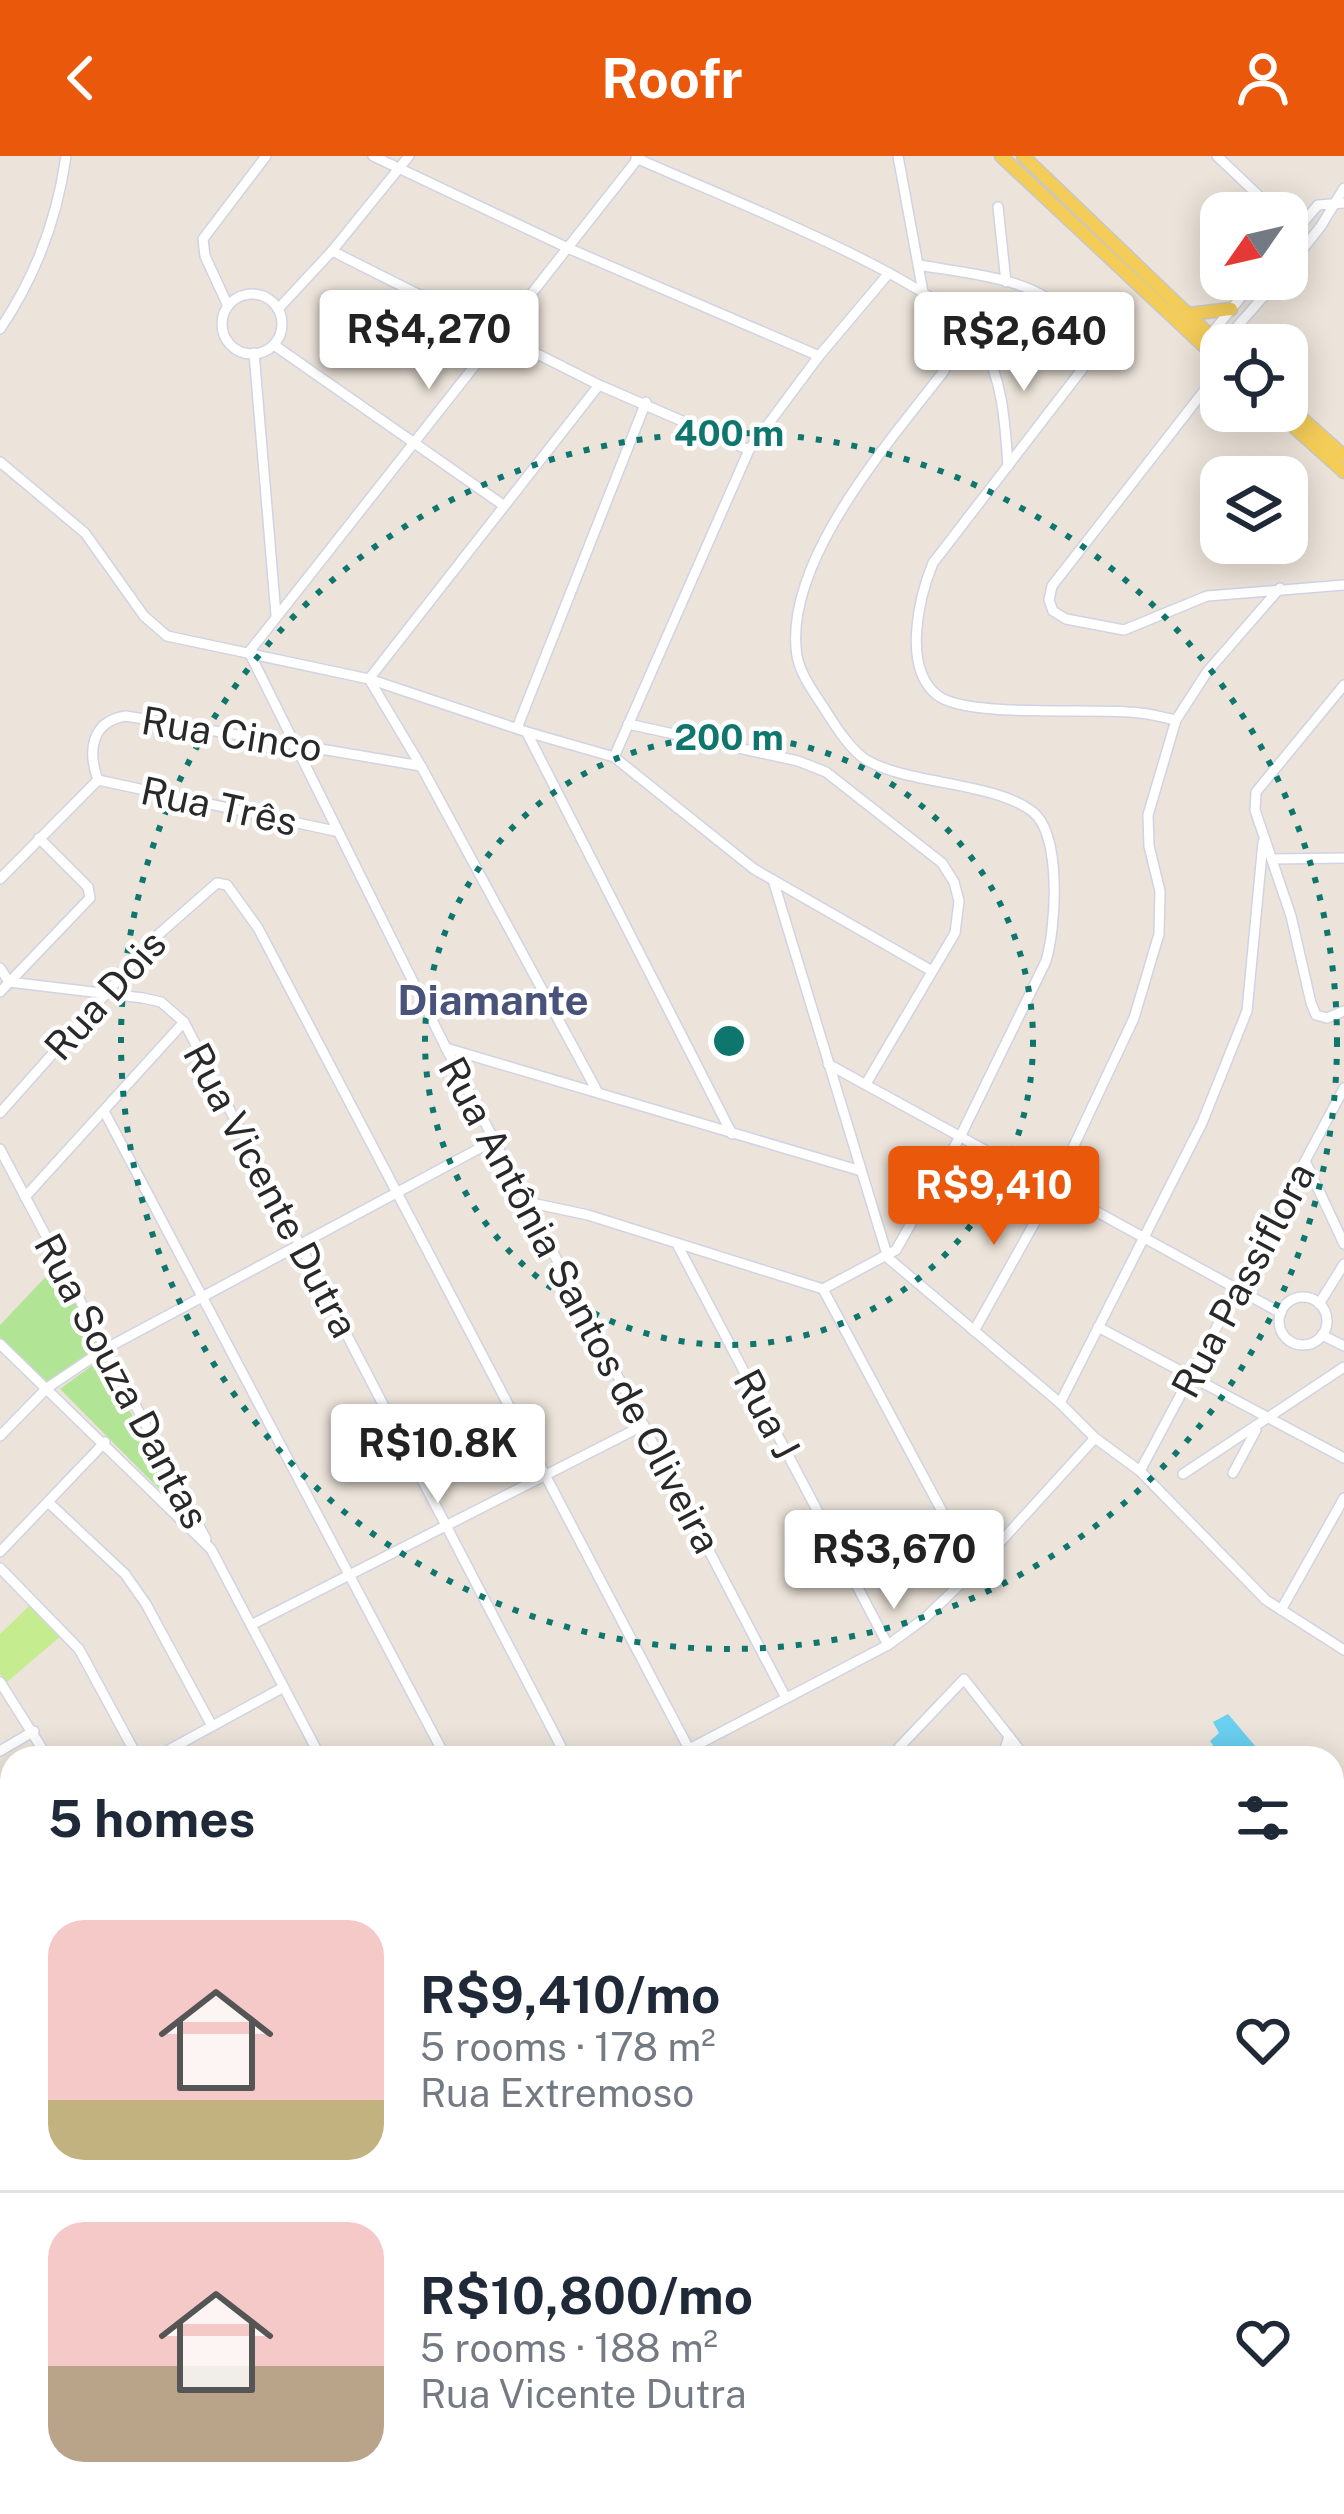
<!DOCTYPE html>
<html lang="en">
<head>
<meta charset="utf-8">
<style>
  :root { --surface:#fff; --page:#f2f2f3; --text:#1f2937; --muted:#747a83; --line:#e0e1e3; --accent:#ea580c }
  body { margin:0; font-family:"Public Sans",sans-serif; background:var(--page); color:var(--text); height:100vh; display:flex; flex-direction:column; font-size:45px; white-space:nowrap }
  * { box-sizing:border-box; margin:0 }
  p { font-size:39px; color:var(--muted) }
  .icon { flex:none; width:66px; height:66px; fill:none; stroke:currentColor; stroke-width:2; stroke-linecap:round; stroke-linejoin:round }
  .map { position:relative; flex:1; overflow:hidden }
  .sheet { position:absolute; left:0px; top:1590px; width:1344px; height:768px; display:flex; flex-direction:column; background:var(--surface); border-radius:36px 36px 0 0; box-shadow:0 6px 30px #0003 }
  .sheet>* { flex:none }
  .needle { width:78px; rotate:236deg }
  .buttons { position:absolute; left:1200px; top:36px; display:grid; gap:24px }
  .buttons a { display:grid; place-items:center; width:108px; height:108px; border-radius:24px; background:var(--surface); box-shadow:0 6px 30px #0003; font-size:60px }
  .price { position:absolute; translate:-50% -102px; padding:0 27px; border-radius:12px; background:#fff; color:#222; font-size:39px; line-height:78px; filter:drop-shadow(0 3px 6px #0008) }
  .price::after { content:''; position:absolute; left:50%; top:72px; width:36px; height:27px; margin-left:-18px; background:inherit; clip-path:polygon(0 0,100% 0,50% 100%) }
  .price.active { background:var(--accent); color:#fff }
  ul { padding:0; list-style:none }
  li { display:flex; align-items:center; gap:36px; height:300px; padding:0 48px }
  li+li { border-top:3px solid var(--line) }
  li span { display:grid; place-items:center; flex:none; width:336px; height:240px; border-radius:36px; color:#555 }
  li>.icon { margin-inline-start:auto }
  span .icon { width:144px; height:144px; fill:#fffc; stroke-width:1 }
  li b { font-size:51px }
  h2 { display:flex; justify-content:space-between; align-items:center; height:144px; padding:0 48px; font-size:51px }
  header { display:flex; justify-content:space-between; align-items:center; height:156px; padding:0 48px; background:var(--accent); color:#fff; font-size:54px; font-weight:700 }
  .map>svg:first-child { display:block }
  .green { fill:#b1e495 }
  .pitch { fill:#c6ec90 }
  .water { fill:#6acff1 }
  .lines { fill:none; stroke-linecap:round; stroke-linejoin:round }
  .stream { stroke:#6acff1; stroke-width:3 }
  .minor-casing { stroke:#d0d3e3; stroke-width:12 }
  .major-casing { stroke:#c7c7c7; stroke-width:15 }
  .minor { stroke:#fff; stroke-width:9 }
  .major { stroke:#f4cd58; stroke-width:12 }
  .ring { fill:none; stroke:#0f766e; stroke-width:6; stroke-dasharray:6 12 }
  .labels { text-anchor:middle; stroke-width:9; stroke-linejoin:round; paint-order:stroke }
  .street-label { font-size:39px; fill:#292929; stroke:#fff }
  .neighbourhood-label { font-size:42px; font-weight:bold; fill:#49527b; stroke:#fff }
  .centre { fill:#0f766e; stroke:#fff; stroke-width:6 }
  .ring-label { font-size:36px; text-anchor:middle; font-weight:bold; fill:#0f766e; stroke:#fff; stroke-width:9; stroke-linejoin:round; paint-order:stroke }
</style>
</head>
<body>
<header><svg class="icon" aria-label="back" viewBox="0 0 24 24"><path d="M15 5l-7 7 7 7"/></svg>Roofr<svg class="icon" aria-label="person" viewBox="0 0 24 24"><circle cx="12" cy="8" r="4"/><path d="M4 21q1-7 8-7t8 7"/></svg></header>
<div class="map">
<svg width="1344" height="2358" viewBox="0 0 1344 2358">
  <rect width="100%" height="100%" fill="#ece4da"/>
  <g class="green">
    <path d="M 57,1109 L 100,1190 L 47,1226 L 0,1182 L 0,1169 Z"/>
    <path d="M 101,1203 L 190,1364 L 60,1233 Z"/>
  </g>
  <path class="pitch" d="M 32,1447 L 62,1479 L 7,1526 L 0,1518 L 0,1478 Z"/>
  <path class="water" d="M 1228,1558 L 1256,1591 L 1240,1602 L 1222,1602 L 1210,1585 L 1219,1577 L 1213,1566 Z"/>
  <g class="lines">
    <path class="stream" d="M 1332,2136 L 1344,2117"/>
    <g class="minor-casing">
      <g id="minor">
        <path d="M 373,0 L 570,93 L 819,200"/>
        <path d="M 898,0 L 923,136"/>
        <path d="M 1217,0 L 1277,57"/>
        <path d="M 636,2 C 708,35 947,126 981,186 C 1003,224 1005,267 1008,310"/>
        <path d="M 998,51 L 1006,126"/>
        <path d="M 1287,85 L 1318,49 L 1344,47"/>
        <path d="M 332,95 L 599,229 L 749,294"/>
        <path d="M 919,109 C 968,118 1036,121 1070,161 C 1081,173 1086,189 1091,203"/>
        <path d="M 1287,113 L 1321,70 L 1344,32"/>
        <circle cx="252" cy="168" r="30"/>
        <path d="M 228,150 L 205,100 L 203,83 L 266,0"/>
        <path d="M 278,153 L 332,95 L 409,0"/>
        <path d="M 1117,168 L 933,407 C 919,441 902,511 937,539 C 967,563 1096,551 1140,557 C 1152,558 1164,562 1176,564"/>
        <path d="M 0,173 C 36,120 57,64 66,0"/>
        <path d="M 1206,184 L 1256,123"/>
        <path d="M 274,189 L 503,349"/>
        <path d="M 1219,191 L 1279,123"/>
        <path d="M 254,197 L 276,459"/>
        <path d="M 1221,213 L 1052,430 L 1049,444 L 1053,455 L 1066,463 L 1124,474 L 1207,440 L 1344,429"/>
        <path d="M 0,306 L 85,377 L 144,460 L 167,480 L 369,523 L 527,576 L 614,601 L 754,713 L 932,815"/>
        <path d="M 249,496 L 446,892 L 786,1542"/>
        <path d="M 249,496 L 640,0"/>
        <path d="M 1344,529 L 1256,636 L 1255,654 L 1291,760 L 1311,847 L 1316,859 L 1327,862 L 1344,855"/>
        <path d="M 628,568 L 798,605 L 826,616 L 942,707 L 954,726 L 959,745 L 955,777 L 867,926"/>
        <path d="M 517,572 L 646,246"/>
        <path d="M 527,577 L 732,978"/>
        <path d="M 614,601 L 749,294 L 819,200 L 889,117"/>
        <path d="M 98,624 C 87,594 92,565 126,560 L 421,610"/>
        <path d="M 98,624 L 335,675"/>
        <path d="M 1272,703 L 1344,702"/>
        <path d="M 0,723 L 98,624"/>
        <path d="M 773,724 L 888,1102 L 1060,1247 L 1095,1282 L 1140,1315 L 1266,1444 L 1344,1494"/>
        <path d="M 0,812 L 9,826 L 143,842 L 161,846 L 184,866 L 567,1602"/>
        <path d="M 0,836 L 90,742 L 88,731 L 39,682"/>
        <path d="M 446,892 L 858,1014"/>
        <path d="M 828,908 L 1281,1157"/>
        <path d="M 597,935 L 421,610 L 369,523 L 599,229"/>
        <path d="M 104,955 L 446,1602"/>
        <path d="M 0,957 L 159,778 L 217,727 L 227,729 L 258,772 L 689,1593"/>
        <path d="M 0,993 L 206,1383"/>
        <path d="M 1306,1007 L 1344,1088"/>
        <path d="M 25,1041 L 184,866"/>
        <path d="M 527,1046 L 588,1059 L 823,1133 L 896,1094 L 961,979 L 1046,805 C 1056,772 1062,679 1033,656 C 995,626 912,629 868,605 C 850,595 833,566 822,549 C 812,534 800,517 797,500 C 782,407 890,285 944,215 L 952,194 L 954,156"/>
        <path d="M 678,1090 L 888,1489"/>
        <path d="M 823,1133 L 974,1415"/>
        <circle cx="1303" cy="1165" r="24"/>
        <path d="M 1319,1148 L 1344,1108"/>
        <path d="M 1098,1171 L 1344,1302"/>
        <path d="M 974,1175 L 1054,1032 L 1134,862 L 1159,778 L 1160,735 L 1149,690 L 1148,659 L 1176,564 L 1207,516 L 1280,432"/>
        <path d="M 1322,1179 L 1344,1190"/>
        <path d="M 0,1188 L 211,1393 L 321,1602"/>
        <path d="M 1060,1247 L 1202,967 L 1247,855 L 1263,686"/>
        <path d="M 0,1280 L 47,1232 L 105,1193 L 495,984"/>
        <path d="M 1140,1315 L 1344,932"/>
        <path d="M 1233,1317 L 1256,1274"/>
        <path d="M 1183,1318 L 1344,1211"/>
        <path d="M 48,1346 L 125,1418 L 146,1448 L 212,1570"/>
        <path d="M 0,1396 L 105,1286"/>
        <path d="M 0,1412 L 79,1493 L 138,1602"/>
        <path d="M 1281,1454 L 1344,1342"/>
        <path d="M 251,1469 L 644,1269"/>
        <path d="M 0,1526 L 48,1602"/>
        <path d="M 0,1595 L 34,1575"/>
        <path d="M 154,1602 L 282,1532"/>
        <path d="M 672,1602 L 888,1489 L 925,1462 L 974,1415 L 1095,1282"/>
        <path d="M 889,1602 L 964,1523 L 1026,1602"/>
        <path d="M 1002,1602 L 1009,1580"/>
        <path d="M 0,1690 L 12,1701"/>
        <path d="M 0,1806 L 12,1818"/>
        <path d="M 1332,1815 L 1344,1809"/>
        <path d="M 0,1917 L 12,1928"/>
        <path d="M 1332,1917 L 1344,1929"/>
        <path d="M 0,2025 L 12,2036"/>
        <path d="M 0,2056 L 12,2044"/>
        <path d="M 1332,2242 L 1344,2252"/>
        <path d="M 1332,2338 L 1344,2348"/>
        <path d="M 1097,2346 L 1111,2358"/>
        <path d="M 1221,2346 L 1236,2358"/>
        <path d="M 425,2358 L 428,2346"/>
      </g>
    </g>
    <g class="major-casing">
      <g id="major">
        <path d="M 1001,0 L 1221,206"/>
        <path d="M 1023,0 L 1221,190"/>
        <path d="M 1189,158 L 1231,153"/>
        <path d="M 1287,249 L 1344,300"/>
        <path d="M 1276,255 L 1344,316"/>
        <path d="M 0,2119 L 12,2121"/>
        <path d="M 859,2346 L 863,2358"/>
        <path d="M 465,2358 L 548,2348 L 693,2358"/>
        <path d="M 838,2358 L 851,2346"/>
      </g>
    </g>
    <use href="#minor" class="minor"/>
    <use href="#major" class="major"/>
  </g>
  <g class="ring">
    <circle cx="729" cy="885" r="304"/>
    <circle cx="729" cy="885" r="608"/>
  </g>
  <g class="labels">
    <g class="street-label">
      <text transform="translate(232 578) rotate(9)" y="14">Rua Cinco</text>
      <text transform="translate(219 650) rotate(12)" y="14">Rua Três</text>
      <text transform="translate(105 839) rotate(-48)" y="14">Rua Dois</text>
      <text transform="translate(271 1034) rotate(62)" y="14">Rua Vicente Dutra</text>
      <text transform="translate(1243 1124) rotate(-62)" y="14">Rua Passiflora</text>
      <text transform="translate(580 1149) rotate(62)" y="14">Rua Antônia Santos de Oliveira</text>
      <text transform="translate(122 1225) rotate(62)" y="14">Rua Souza Dantas</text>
      <text transform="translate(767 1258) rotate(62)" y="14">Rua J</text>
    </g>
    <g class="neighbourhood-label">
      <text x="493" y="859">Diamante</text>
    </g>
  </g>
  <circle cx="729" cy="885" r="18" class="centre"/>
  <g class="ring-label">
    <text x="729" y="290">400 m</text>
    <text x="729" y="594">200 m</text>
  </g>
</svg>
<div class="buttons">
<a><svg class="needle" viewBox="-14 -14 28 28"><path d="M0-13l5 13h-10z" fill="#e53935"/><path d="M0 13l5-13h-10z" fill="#747a83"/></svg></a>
<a><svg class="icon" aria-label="locate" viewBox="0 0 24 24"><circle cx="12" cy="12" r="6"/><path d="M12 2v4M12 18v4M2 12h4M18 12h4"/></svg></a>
<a><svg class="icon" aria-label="layers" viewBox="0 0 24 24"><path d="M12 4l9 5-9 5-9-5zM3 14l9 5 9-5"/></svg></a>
</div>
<b class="price" style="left:429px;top:236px">R$4,270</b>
<b class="price" style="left:1024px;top:238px">R$2,640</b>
<b class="price active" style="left:994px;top:1092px">R$9,410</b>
<b class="price" style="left:438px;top:1350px">R$10.8K</b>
<b class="price" style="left:894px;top:1456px">R$3,670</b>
<section class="sheet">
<h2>5 homes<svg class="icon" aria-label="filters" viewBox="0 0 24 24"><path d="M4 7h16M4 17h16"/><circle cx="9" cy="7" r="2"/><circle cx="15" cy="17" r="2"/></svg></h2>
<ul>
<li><span style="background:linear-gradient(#f6c9c9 75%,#c2b280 0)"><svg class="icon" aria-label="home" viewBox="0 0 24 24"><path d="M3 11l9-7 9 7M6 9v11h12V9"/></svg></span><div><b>R$9,410/mo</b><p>5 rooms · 178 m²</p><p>Rua Extremoso</p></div><svg class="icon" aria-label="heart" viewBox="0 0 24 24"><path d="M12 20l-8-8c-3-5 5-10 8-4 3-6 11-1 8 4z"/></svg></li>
<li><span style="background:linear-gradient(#f6c9c9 60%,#b9a48a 0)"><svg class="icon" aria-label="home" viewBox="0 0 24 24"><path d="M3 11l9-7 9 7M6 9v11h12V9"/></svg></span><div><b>R$10,800/mo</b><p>5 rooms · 188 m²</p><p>Rua Vicente Dutra</p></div><svg class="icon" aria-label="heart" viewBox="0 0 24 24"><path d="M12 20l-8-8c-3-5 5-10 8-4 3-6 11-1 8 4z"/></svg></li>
</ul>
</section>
</div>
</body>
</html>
